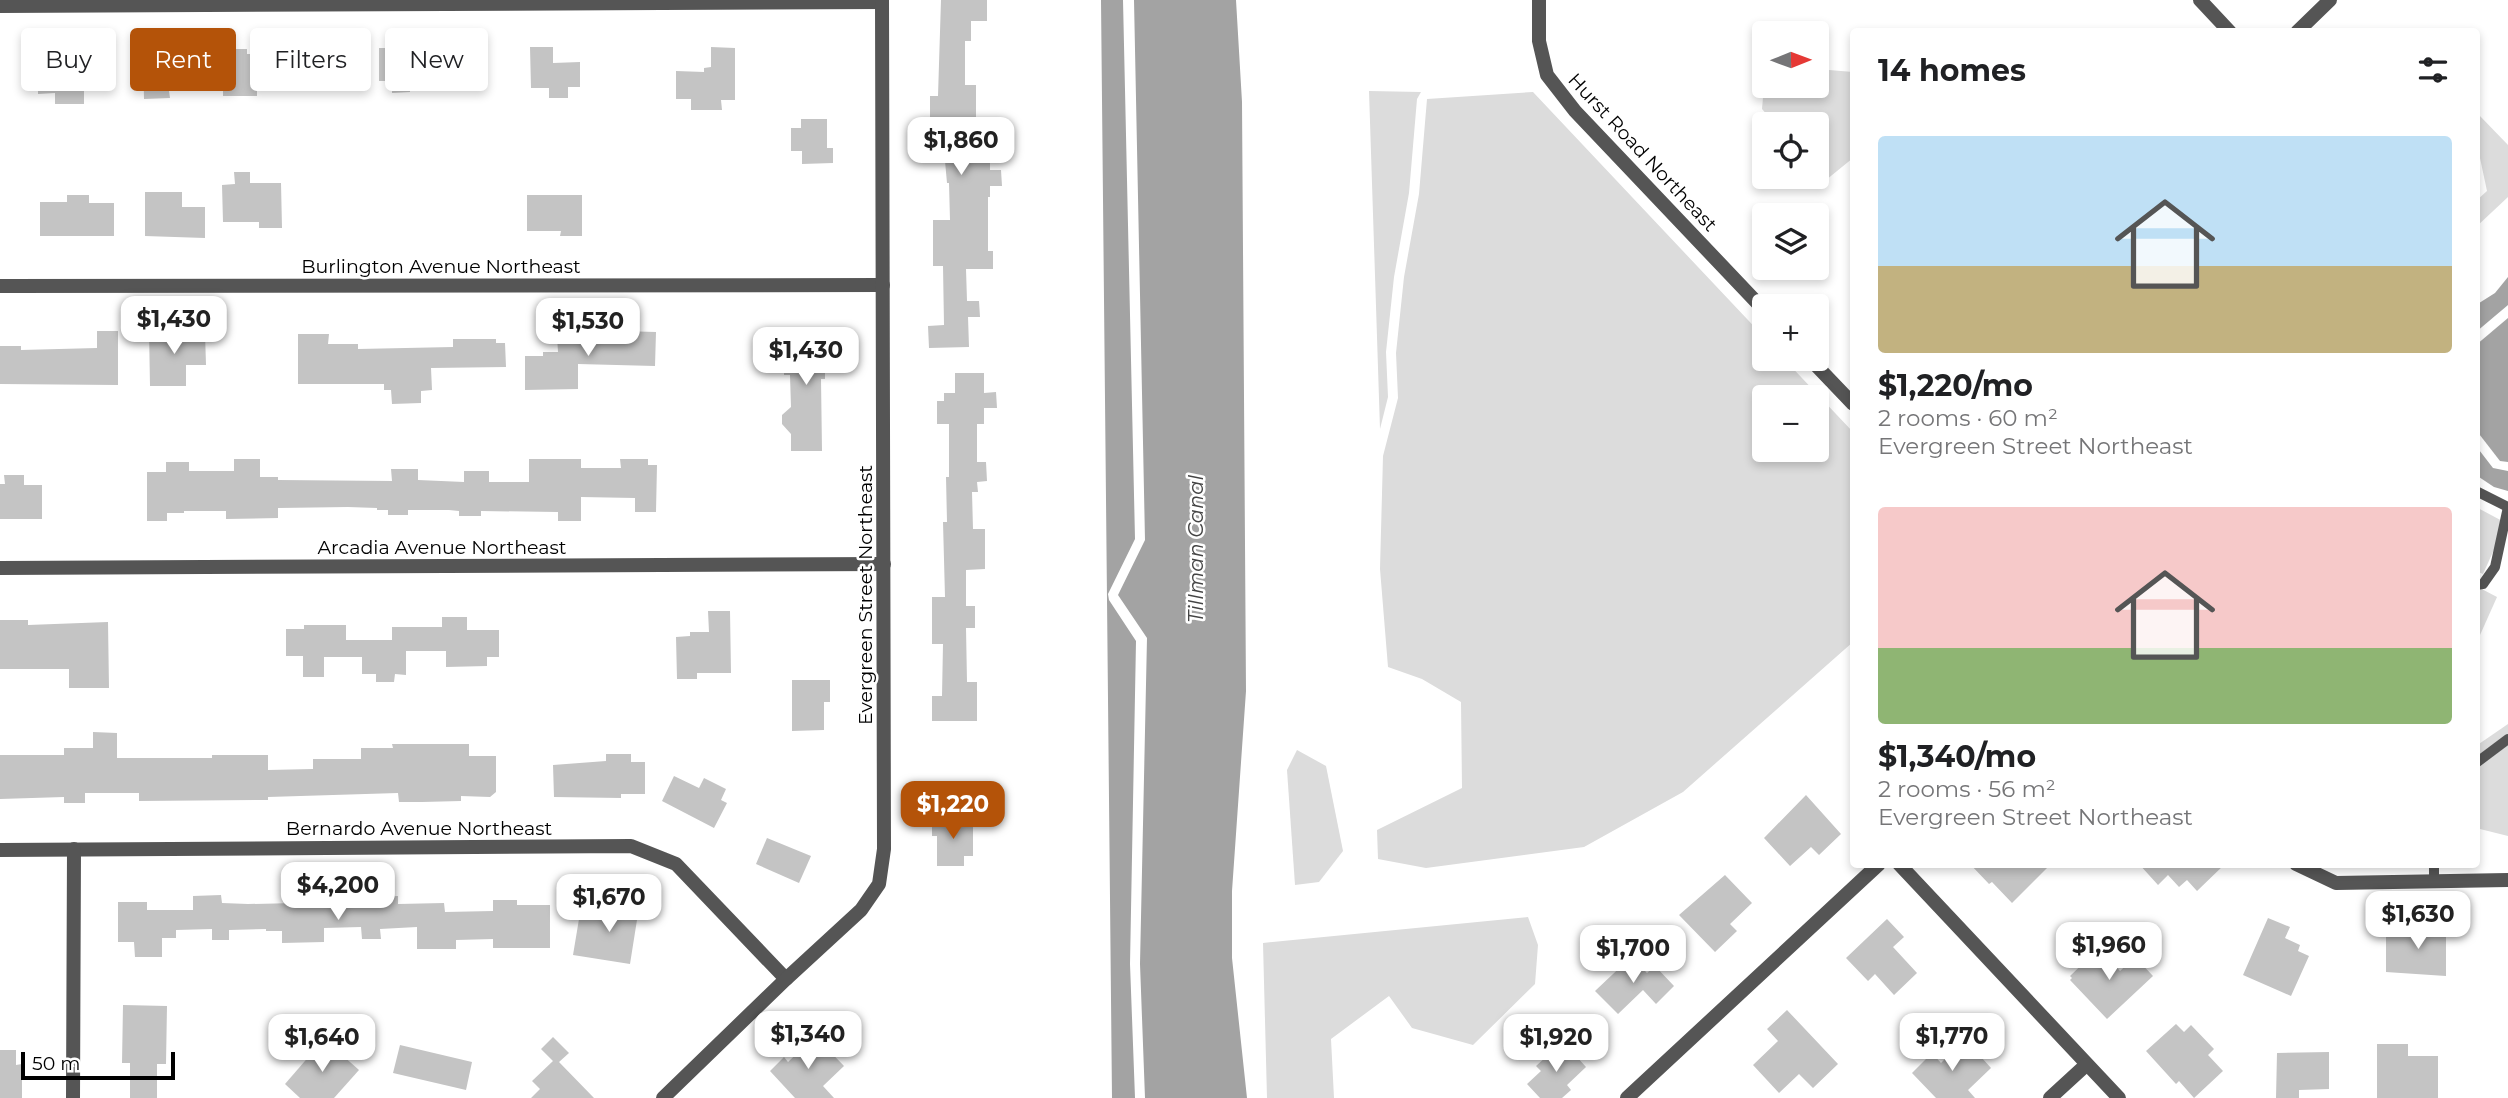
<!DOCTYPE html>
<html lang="en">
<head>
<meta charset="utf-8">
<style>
  :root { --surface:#fff; --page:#f6f6f6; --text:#202124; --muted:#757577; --accent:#b45309 }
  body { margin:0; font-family:Montserrat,sans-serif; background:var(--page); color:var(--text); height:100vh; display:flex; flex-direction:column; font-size:26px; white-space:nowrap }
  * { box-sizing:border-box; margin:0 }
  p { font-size:23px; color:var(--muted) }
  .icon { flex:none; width:38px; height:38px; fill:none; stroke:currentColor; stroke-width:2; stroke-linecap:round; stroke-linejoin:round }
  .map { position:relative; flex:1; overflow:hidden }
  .side { position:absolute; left:1850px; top:28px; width:630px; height:840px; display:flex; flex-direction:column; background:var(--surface); border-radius:7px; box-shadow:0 4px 10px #0003 }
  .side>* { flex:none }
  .hud { position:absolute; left:21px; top:28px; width:665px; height:63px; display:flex; gap:14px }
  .needle { width:46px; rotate:89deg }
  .buttons { position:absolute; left:1752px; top:21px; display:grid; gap:14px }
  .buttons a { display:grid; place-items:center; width:77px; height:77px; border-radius:7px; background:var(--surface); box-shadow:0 4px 10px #0003; font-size:35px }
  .scale { position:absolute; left:21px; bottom:18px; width:154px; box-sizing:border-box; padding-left:7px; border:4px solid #000; border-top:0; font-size:19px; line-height:24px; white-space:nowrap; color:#000; -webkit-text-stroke:5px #fff; paint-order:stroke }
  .price { position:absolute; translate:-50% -60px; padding:0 16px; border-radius:14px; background:#fff; color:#222; font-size:23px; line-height:46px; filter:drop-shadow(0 2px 4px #0008) }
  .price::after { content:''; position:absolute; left:50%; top:42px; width:21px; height:16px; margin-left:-10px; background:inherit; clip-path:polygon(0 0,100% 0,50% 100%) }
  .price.active { background:var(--accent); color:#fff }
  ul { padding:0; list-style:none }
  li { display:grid; align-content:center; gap:14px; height:371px; padding:0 28px }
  li span { display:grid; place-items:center; height:217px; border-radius:7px; color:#555 }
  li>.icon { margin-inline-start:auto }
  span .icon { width:126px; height:126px; fill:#fffc; stroke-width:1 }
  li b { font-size:30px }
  h2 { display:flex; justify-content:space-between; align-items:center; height:84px; padding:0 28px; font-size:30px }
  .pill { padding:0 24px; border-radius:7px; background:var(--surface); box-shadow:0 4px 10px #0003; font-size:24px; line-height:63px }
  .pill.active { background:var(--accent); color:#fff }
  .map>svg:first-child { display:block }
  .green { fill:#dcdcdc; fill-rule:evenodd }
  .water { fill:#a3a3a3 }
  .building { fill:#c4c4c4 }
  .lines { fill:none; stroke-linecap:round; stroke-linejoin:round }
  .lane { stroke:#555; stroke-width:10 }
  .street { stroke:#555; stroke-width:14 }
  .labels { text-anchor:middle; stroke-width:5; stroke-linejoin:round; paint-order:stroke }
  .street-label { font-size:19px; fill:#000; stroke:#fff }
  .water-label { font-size:21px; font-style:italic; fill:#444; stroke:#fff }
</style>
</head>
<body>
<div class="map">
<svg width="2508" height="1098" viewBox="0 0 2508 1098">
  <rect width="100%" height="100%" fill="#fff"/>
  <g class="green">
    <path d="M 1817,69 L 1853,72 L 1853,158 L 1826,180 L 1817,169 L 1816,124 L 1775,124 L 1762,109 L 1764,86 L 1816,86 Z"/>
    <path d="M 1369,91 L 1421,92 L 1417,99 L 1409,193 L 1394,277 L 1386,352 L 1388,397 L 1380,429 Z"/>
    <path d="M 1533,92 L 1764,337 L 1764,359 L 1784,359 L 1853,432 L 1853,642 L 1683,792 L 1584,847 L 1426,868 L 1378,859 L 1377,830 L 1462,788 L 1461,702 L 1422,679 L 1388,667 L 1380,569 L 1383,456 L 1398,398 L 1396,353 L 1404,277 L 1419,194 L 1427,99 ZM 1764,397 L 1816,397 L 1816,450 L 1764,450 Z"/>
    <path d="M 2479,115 L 2508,145 L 2508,197 L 2476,227 L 2476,201 L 2487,191 L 2480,158 L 2476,152 L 2476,118 Z"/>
    <path d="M 2476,507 L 2506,523 L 2483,574 L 2476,571 Z"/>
    <path d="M 2476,586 L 2497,597 L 2476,644 Z"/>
    <path d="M 2508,724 L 2508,836 L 2476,828 L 2476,746 Z"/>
    <path d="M 1297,750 L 1326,766 L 1343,851 L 1319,882 L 1295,885 L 1287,770 Z"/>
    <path d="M 1528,917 L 1538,945 L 1535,984 L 1473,1045 L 1412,1028 L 1389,996 L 1331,1039 L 1334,1098 L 1267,1098 L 1263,943 Z"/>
  </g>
  <g class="water">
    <path d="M 1101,0 L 1123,0 L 1135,539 L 1108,594 L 1109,600 L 1136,641 L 1130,964 L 1135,1098 L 1112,1098 Z"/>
    <path d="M 1134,0 L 1236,0 L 1242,102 L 1246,691 L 1232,891 L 1232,958 L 1247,1098 L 1145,1098 L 1140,964 L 1147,638 L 1118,595 L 1145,540 Z"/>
    <path d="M 2508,277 L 2508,305 L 2476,332 L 2476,305 L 2495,293 Z"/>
    <path d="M 2508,318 L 2508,462 L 2500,461 L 2476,430 L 2476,345 Z"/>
    <path d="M 2476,446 L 2493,468 L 2508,471 L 2508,491 L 2494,487 L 2476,475 Z"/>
  </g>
  <g class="building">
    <path d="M 941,0 L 987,0 L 987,21 L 971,21 L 971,41 L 965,41 L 965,85 L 976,85 L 976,140 L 990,140 L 990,170 L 1001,170 L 1002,186 L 990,186 L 990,197 L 988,197 L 988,251 L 993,251 L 993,269 L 966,269 L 967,301 L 979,301 L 980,317 L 968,317 L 969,347 L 929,348 L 928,326 L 944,325 L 943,266 L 933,266 L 933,220 L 950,220 L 949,183 L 947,183 L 945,161 L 945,120 L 930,120 L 930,96 L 938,96 Z"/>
    <path d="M 530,47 L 553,47 L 553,63 L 580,62 L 580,87 L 568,87 L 568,98 L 549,98 L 549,88 L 531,88 Z"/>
    <path d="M 711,47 L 735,48 L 735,100 L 721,100 L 722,110 L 691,110 L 691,99 L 676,99 L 676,71 L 704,72 L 704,68 L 711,67 Z"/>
    <path d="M 379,48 L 402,48 L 402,56 L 430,56 L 430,81 L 410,81 L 410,92 L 392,93 L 392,81 L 379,81 Z"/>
    <path d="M 223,49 L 247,49 L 247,54 L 280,54 L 280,79 L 257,79 L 257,96 L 223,96 L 223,82 L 187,82 L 187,91 L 169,91 L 170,98 L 144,99 L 143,51 L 169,51 L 169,57 L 223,57 Z"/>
    <path d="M 55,51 L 84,51 L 84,104 L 55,104 L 55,93 L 38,94 L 38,85 L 27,85 L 26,57 L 55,57 Z"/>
    <path d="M 801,119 L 827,119 L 827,148 L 833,148 L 833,163 L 802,164 L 802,151 L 791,151 L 791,128 L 801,128 Z"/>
    <path d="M 234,172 L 250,172 L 250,183 L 281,183 L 282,228 L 259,228 L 259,222 L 223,222 L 222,185 L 235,184 Z"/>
    <path d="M 145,192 L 182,192 L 182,207 L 205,207 L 205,238 L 145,236 Z"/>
    <path d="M 67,195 L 89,195 L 89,203 L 114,203 L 114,236 L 40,236 L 40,202 L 67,202 Z"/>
    <path d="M 527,195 L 582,195 L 582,236 L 560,236 L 561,231 L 527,231 Z"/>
    <path d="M 794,328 L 824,328 L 824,339 L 832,339 L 832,365 L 825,365 L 825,379 L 821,379 L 822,451 L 791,451 L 791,434 L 782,424 L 782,415 L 791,407 L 790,375 L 784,375 L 784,343 L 795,343 Z"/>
    <path d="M 149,330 L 176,330 L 176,334 L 205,333 L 206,365 L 186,365 L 186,386 L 150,386 Z"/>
    <path d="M 97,331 L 118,331 L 118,385 L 0,384 L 0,346 L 21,346 L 21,350 L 97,348 Z"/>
    <path d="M 621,331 L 656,332 L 655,366 L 578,364 L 578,389 L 525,390 L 525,356 L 543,356 L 543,352 L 558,352 L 557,336 L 605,335 L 605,333 L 621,333 Z"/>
    <path d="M 298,334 L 329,334 L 328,344 L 358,344 L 358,349 L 453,347 L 453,339 L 496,339 L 496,343 L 505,343 L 506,367 L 431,368 L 432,390 L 421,391 L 421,403 L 392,404 L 391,390 L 384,390 L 384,384 L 298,384 Z"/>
    <path d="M 955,373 L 984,373 L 984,393 L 996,392 L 997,408 L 984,408 L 984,424 L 977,424 L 977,462 L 986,462 L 987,481 L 977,482 L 978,492 L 972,492 L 973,529 L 985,529 L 985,569 L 966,570 L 966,606 L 975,606 L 975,628 L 966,628 L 967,682 L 977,682 L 977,721 L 932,721 L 932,696 L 942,696 L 943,644 L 932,644 L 932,597 L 945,597 L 943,522 L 947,522 L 946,477 L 949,477 L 949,424 L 937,424 L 937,401 L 944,401 L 944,393 L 955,393 Z"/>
    <path d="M 234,459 L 260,459 L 260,477 L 278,477 L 278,480 L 392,481 L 391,469 L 418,469 L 418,480 L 464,482 L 464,471 L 489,471 L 489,482 L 529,482 L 529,459 L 581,459 L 581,468 L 621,468 L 620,459 L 648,459 L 648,465 L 657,465 L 656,512 L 635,512 L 635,498 L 581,497 L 581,521 L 558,521 L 558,512 L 481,511 L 481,516 L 459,516 L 459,511 L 449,510 L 408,510 L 408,515 L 388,515 L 388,510 L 377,510 L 377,508 L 348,507 L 278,508 L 278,518 L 226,519 L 226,511 L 184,511 L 184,513 L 167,513 L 167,521 L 147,521 L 147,472 L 166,472 L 166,462 L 189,462 L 189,471 L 234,471 Z"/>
    <path d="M 4,475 L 24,475 L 24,485 L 42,485 L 42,519 L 0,519 L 0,484 L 5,484 Z"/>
    <path d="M 708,611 L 730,611 L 731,673 L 697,673 L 697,679 L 677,679 L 676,637 L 690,636 L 690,632 L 709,632 Z"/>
    <path d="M 442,617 L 467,617 L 467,630 L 499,630 L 499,657 L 487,657 L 487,666 L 446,667 L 446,651 L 406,651 L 406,675 L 395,674 L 394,682 L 376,682 L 376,674 L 362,674 L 362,657 L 324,657 L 324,677 L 303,677 L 303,656 L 286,656 L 286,629 L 304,629 L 304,625 L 346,625 L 346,640 L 392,640 L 392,627 L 442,627 Z"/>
    <path d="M 0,620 L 28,620 L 28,625 L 108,622 L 109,688 L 69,688 L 69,669 L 0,669 Z"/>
    <path d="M 792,680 L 830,680 L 830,702 L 824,702 L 824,730 L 792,731 Z"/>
    <path d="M 93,732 L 117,733 L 117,758 L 212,758 L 212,755 L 268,755 L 268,770 L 313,769 L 313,759 L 361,759 L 361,748 L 393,748 L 392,744 L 469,744 L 469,756 L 496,756 L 496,792 L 490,797 L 461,796 L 461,801 L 422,802 L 399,802 L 398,793 L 268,797 L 268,800 L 139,801 L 139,793 L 85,793 L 85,803 L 64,803 L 64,797 L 0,799 L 0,755 L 64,755 L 64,748 L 93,748 Z"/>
    <path d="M 606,754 L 631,754 L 631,762 L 645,762 L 645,794 L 621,794 L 621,798 L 554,797 L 553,765 L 606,761 Z"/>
    <path d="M 674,776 L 699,788 L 704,778 L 726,789 L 721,800 L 727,803 L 714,828 L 662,801 Z"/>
    <path d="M 1806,795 L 1841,834 L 1819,855 L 1811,847 L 1790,866 L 1764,838 Z"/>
    <path d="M 932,820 L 973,820 L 973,856 L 964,856 L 964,866 L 937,866 L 937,836 L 932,836 Z"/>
    <path d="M 767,838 L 811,856 L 799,883 L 756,864 Z"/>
    <path d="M 1970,864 L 2051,864 L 2012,903 L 1992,882 L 1989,884 Z"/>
    <path d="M 2139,864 L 2225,864 L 2197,891 L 2187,880 L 2179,887 L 2168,875 L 2158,885 Z"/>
    <path d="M 1725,875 L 1752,903 L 1730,924 L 1737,931 L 1715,952 L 1679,915 Z"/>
    <path d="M 324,894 L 324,903 L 358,903 L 358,900 L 377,899 L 377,897 L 398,896 L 398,904 L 444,903 L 445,912 L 493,911 L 493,900 L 517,900 L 517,905 L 550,905 L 550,948 L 493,948 L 493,939 L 456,940 L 456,949 L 417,949 L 417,927 L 380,929 L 381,939 L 362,939 L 361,927 L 324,928 L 324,942 L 282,943 L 282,931 L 266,931 L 266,929 L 229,930 L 229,940 L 212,940 L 212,929 L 176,930 L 176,938 L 162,938 L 162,957 L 135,957 L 134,942 L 118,942 L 118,902 L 147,902 L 147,910 L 193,910 L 193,896 L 221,895 L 222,903 L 248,904 L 296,903 L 296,895 Z"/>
    <path d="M 617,898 L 640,901 L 630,964 L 573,955 L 580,913 L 614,918 Z"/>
    <path d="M 2268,918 L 2290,927 L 2285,938 L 2300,945 L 2298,951 L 2309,956 L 2291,996 L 2243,975 Z"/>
    <path d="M 1887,919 L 1904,937 L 1893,947 L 1917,973 L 1894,995 L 1875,974 L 1868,981 L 1846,958 Z"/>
    <path d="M 2415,924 L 2446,924 L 2446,976 L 2386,972 L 2386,935 L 2416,935 Z"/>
    <path d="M 2099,948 L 2120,971 L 2135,957 L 2153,976 L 2107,1019 L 2070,980 L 2072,978 L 2070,976 Z"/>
    <path d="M 1631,957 L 1647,973 L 1655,966 L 1674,986 L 1656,1004 L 1643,990 L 1618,1014 L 1595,991 Z"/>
    <path d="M 123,1005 L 167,1006 L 166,1064 L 157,1064 L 157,1098 L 130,1098 L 130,1063 L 122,1063 Z"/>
    <path d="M 1787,1010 L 1838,1064 L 1813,1088 L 1799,1074 L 1779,1093 L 1753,1065 L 1778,1041 L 1767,1029 Z"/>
    <path d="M 2176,1024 L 2184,1032 L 2191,1025 L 2214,1049 L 2208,1055 L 2223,1071 L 2194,1098 L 2179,1081 L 2176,1084 L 2146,1051 Z"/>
    <path d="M 815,1036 L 844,1066 L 823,1086 L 834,1098 L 795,1098 L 770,1071 L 784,1057 L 788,1062 Z"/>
    <path d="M 553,1037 L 569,1053 L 559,1062 L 594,1098 L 531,1098 L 540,1089 L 532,1081 L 553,1061 L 541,1049 Z"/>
    <path d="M 324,1039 L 359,1070 L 334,1098 L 300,1098 L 285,1084 Z"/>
    <path d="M 1962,1042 L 1970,1050 L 1972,1047 L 1991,1068 L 1968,1090 L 1975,1098 L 1936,1098 L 1912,1073 L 1932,1053 L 1941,1063 Z"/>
    <path d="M 2377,1044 L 2408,1044 L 2408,1056 L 2438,1056 L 2438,1098 L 2377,1098 Z"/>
    <path d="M 400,1045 L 472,1062 L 466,1090 L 393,1073 Z"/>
    <path d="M 1558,1046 L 1562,1050 L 1567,1046 L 1586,1067 L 1567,1085 L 1571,1090 L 1562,1098 L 1540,1098 L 1527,1084 L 1541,1071 L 1536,1066 Z"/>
    <path d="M 0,1050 L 16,1050 L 16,1065 L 22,1064 L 22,1098 L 0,1098 Z"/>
    <path d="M 2329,1052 L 2329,1089 L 2299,1090 L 2299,1098 L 2276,1098 L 2277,1053 Z"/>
  </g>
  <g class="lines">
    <g class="lane">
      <path d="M 2476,491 L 2508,507"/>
      <path d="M 2476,585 L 2483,584 L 2495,567 L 2508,507"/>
      <path d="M 2476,763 L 2508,739"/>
      <path d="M 2434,864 L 2434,881"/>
    </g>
    <g class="street">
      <path d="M 1539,0 L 1539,41 L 1547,75 L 1575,111 L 1764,310"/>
      <path d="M 2200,0 L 2230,32"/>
      <path d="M 0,6 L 882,2"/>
      <path d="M 2297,32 L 2330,0"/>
      <path d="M 0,286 L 883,285"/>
      <path d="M 1810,359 L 1853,404"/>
      <path d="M 0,568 L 884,564"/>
      <path d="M 0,850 L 631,846 L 676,864 L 786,979"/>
      <path d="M 1899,864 L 2119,1098"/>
      <path d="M 2296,864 L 2336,883 L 2508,880"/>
      <path d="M 73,1098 L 74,849"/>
      <path d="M 663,1098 L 786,979 L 861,910 L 879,884 L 884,849 L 882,0"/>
      <path d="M 1627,1098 L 1879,864"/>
      <path d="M 2050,1098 L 2086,1065"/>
    </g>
  </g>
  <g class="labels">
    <g class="street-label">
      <text transform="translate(1643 152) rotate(47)" y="7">Hurst Road Northeast</text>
      <text x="441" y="273">Burlington Avenue Northeast</text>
      <text x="442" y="554">Arcadia Avenue Northeast</text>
      <text transform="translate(865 595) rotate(-90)" y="7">Evergreen Street Northeast</text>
      <text x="419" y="835">Bernardo Avenue Northeast</text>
    </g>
    <g class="water-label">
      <text transform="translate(1196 549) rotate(-90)" y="7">Tillman Canal</text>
    </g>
  </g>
</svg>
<div class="buttons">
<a><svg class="needle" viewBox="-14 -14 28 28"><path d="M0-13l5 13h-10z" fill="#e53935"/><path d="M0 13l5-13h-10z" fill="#757577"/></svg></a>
<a><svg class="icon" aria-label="locate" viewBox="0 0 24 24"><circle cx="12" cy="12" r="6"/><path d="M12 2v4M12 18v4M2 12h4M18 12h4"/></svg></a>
<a><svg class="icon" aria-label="layers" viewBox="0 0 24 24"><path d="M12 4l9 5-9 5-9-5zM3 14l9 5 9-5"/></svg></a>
<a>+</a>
<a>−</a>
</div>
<div class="scale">50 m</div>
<b class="price" style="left:961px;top:177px">$1,860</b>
<b class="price" style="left:174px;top:356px">$1,430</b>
<b class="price" style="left:588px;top:358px">$1,530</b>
<b class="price" style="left:806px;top:387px">$1,430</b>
<b class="price active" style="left:953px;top:841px">$1,220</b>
<b class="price" style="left:338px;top:922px">$4,200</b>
<b class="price" style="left:609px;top:934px">$1,670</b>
<b class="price" style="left:2418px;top:951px">$1,630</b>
<b class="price" style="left:2109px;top:982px">$1,960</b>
<b class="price" style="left:1633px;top:985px">$1,700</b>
<b class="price" style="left:808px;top:1071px">$1,340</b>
<b class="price" style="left:1952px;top:1073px">$1,770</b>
<b class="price" style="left:322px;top:1074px">$1,640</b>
<b class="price" style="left:1556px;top:1074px">$1,920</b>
<div class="hud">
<a class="pill">Buy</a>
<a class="pill active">Rent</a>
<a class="pill">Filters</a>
<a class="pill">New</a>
</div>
<section class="side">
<h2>14 homes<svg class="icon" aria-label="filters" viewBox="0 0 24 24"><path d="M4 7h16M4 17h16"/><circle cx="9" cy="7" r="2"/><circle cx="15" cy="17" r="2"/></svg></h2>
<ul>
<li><span style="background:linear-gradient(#bfe0f5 60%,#c2b280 0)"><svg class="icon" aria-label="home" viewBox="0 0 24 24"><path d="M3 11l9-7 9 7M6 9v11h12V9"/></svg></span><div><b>$1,220/mo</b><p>2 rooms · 60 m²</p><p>Evergreen Street Northeast</p></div></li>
<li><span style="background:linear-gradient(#f6c9c9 65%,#8fb573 0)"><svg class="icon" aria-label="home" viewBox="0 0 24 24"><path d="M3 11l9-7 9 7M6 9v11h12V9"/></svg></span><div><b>$1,340/mo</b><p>2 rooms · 56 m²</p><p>Evergreen Street Northeast</p></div></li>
</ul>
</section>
</div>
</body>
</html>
